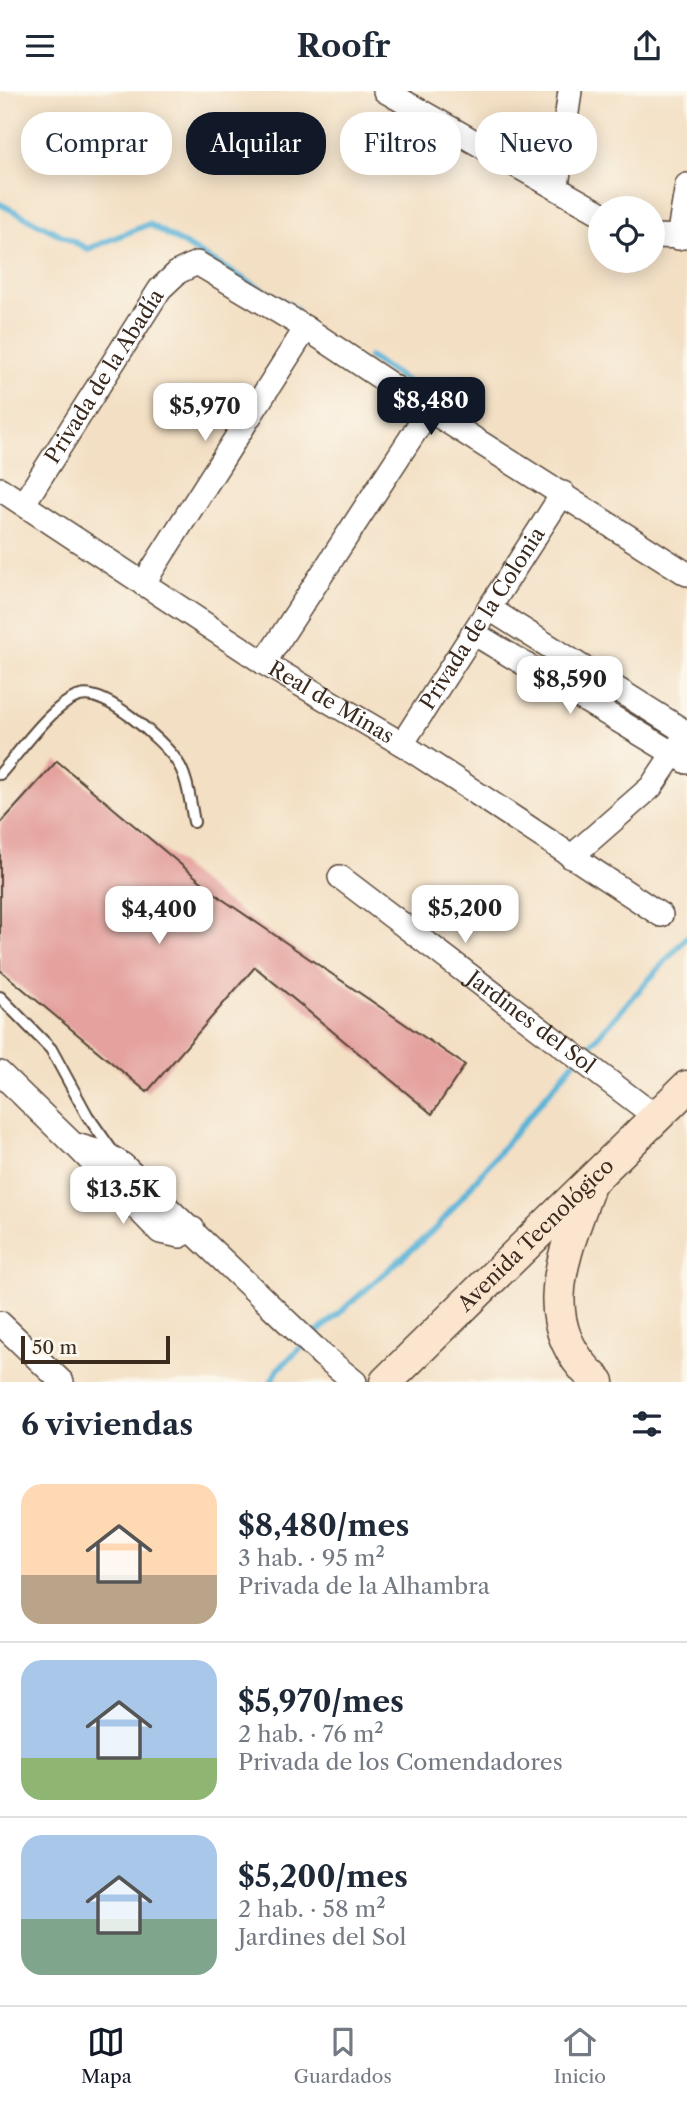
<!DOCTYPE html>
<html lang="es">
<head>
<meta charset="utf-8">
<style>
  :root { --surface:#fff; --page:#f6f6f7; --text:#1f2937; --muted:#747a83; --line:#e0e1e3; --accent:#111827 }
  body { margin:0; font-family:"Libre Caslon Text",serif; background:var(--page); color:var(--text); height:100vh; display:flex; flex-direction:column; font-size:26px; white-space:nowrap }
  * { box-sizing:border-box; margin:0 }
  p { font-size:23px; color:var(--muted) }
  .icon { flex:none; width:38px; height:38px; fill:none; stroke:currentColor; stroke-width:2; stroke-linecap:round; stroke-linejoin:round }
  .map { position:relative; height:1291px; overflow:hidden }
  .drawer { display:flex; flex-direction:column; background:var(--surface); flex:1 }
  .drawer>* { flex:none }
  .guide { position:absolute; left:21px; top:21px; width:646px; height:63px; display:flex; gap:14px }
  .tools { position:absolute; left:588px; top:105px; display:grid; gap:14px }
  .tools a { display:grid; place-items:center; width:77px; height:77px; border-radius:50%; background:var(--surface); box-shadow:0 4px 18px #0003; font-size:35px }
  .scale { position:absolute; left:21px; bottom:18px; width:149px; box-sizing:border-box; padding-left:7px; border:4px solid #3b2a1e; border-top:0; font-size:19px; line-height:24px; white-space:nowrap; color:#3b2a1e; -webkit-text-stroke:5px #fbf7ec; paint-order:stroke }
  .price { position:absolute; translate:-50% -60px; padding:0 16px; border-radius:14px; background:#fff; color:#222; font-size:23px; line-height:46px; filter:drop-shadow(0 2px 4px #0008) }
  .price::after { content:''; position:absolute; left:50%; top:42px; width:21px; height:16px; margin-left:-10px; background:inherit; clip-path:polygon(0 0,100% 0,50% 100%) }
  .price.on { background:var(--accent); color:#fff }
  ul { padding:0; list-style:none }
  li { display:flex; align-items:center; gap:21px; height:175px; padding:0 21px }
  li+li { border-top:2px solid var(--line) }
  li span { display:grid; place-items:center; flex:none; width:196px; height:140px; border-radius:21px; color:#555 }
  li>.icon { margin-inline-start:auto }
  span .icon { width:84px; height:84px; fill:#fffc; stroke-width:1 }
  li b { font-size:30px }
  h2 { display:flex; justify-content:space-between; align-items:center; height:84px; padding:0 21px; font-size:30px }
  .tag { padding:0 24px; border-radius:28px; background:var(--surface); box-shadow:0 4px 18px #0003; font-size:24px; line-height:63px }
  .tag.on { background:var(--accent); color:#fff }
  header { display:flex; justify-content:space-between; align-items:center; height:91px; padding:0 21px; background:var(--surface); font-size:32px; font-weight:700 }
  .tabs { display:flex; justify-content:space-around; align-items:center; height:98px; border-top:2px solid var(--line); background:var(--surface); font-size:19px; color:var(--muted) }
  .tabs a { display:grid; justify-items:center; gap:4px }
  .tabs .on { color:var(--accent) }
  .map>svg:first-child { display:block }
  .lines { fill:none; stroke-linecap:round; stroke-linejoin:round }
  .stream { stroke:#5ab3d7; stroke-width:6 }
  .building { fill:#e4a19d }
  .lane-casing { stroke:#574537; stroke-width:14 }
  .street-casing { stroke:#574537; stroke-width:26 }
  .secondary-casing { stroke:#574537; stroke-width:35 }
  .lane { stroke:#fff; stroke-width:10 }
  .street { stroke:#fff; stroke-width:23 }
  .secondary { stroke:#fbe5cf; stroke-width:32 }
  .labels { text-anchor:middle; stroke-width:5; stroke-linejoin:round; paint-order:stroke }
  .street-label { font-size:21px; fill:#3b2a1e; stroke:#fbf7ec }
</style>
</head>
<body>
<header><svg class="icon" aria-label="menu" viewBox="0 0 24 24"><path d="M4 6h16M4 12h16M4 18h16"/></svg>Roofr<svg class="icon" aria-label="share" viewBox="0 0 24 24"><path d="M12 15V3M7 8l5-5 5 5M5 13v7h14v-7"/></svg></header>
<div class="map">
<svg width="687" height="1291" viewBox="0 0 687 1291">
  <rect width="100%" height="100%" fill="#fbf7ec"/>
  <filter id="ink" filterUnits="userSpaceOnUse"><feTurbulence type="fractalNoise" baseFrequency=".0143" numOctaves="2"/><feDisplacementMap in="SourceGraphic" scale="14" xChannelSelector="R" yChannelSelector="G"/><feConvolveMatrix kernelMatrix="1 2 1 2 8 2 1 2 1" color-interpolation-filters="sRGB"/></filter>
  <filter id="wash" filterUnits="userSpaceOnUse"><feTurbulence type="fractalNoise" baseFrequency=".00686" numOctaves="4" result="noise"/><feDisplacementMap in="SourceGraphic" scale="28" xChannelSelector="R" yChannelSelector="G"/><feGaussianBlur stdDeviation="1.57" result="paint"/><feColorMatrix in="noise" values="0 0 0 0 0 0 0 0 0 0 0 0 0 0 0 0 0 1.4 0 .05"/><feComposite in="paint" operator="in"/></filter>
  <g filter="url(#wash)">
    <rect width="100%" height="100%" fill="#f3dfc3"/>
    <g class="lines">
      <g class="stream">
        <path d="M 0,113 L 88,158 L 149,133 L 296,218"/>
        <path d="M 369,266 L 522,365"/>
        <path d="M 582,963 L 687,846"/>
        <path d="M 312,1246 L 437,1136 L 574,971"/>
        <path d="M 271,1291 L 278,1278 L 304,1254"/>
      </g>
    </g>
    <g id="blocks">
      <path class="building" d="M 57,670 L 222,808 L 465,974 L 432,1023 L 255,876 L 147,1001 L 0,879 L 0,733 Z"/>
    </g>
  </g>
  <g filter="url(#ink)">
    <use href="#blocks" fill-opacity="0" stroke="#574537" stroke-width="2"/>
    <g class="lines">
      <g class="lane-casing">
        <g id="lane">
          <path d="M 0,683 C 19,662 54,611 80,605 C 106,598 162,649 176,669 C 188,685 190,711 194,731"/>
          <path d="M 0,906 L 51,958 L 87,1024 L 113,1061"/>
        </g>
      </g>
      <g class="street-casing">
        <g id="street">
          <path d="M 385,0 L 600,122"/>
          <path d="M 557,95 L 570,0"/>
          <path d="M 653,145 L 687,146"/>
          <path d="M 678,147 L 687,94"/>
          <path id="s1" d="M 0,398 L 264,572 L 402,653 L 661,824"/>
          <path id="s2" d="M 24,412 L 160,198 L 178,181 L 197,172 L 306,237 L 429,319 L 687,483"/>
          <path d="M 143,493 L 306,237"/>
          <path d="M 490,518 L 687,642"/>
          <path d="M 475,543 L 687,671"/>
          <path d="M 264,572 L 429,319"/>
          <path id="s3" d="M 402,653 L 563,402"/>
          <path d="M 571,766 L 651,696 L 681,651"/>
          <path id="s4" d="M 340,786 L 656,1026"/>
          <path d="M 0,982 L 73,1053 L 106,1063 L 123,1074 L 322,1264 L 355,1291"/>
          <path d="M 78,1057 L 160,1141 L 180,1145 L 193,1138"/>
          <path d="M 0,1232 L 62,1291"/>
        </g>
      </g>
      <g class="secondary-casing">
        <g id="secondary">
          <path d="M 587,1100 C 562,1169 533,1234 598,1291"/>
          <path id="s5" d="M 386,1291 L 687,996"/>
        </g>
      </g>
      <use href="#lane" class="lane"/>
      <use href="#street" class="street"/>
      <use href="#secondary" class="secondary"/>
    </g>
  </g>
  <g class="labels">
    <g class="street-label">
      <text dy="7" stroke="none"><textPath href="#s2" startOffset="150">Privada de la Abadía</textPath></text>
      <text dy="7" stroke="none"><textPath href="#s3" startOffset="149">Privada de la Colonia</textPath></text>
      <text dy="7" stroke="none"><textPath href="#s1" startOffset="394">Real de Minas</textPath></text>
      <text dy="7" stroke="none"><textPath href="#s4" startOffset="240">Jardines del Sol</textPath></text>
      <text dy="7" stroke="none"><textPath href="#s5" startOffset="210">Avenida Tecnológico</textPath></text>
    </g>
  </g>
</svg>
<div class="tools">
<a><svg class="icon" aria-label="locate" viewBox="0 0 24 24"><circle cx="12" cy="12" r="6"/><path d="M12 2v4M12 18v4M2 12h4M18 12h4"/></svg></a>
</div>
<div class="scale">50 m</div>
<b class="price on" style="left:431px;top:346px">$8,480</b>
<b class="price" style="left:205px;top:352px">$5,970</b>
<b class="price" style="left:570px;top:625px">$8,590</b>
<b class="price" style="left:465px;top:854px">$5,200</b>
<b class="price" style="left:159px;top:855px">$4,400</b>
<b class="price" style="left:123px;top:1135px">$13.5K</b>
<div class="guide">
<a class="tag">Comprar</a>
<a class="tag on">Alquilar</a>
<a class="tag">Filtros</a>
<a class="tag">Nuevo</a>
</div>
</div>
<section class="drawer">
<h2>6 viviendas<svg class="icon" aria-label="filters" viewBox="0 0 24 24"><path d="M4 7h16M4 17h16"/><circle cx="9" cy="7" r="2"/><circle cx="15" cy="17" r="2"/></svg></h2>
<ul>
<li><span style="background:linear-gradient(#ffd9b3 65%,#b9a48a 0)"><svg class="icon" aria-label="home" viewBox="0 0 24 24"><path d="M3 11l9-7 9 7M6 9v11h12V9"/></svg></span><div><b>$8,480/mes</b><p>3 hab. · 95 m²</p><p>Privada de la Alhambra</p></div></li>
<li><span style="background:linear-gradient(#a9c7e8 70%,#8fb573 0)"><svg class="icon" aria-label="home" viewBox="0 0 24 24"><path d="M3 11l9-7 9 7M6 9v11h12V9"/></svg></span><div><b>$5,970/mes</b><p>2 hab. · 76 m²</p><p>Privada de los Comendadores</p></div></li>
<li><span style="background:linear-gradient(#a9c7e8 60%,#7fa58c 0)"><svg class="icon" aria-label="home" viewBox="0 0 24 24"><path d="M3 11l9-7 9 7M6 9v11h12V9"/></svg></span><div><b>$5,200/mes</b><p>2 hab. · 58 m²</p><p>Jardines del Sol</p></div></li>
</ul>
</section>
<nav class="tabs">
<a class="on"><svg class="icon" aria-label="map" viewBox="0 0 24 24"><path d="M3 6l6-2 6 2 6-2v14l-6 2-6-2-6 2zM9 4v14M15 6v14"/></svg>Mapa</a>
<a><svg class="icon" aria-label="saved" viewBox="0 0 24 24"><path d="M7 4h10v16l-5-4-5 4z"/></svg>Guardados</a>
<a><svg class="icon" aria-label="home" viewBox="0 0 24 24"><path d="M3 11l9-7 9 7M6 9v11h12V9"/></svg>Inicio</a>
</nav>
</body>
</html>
